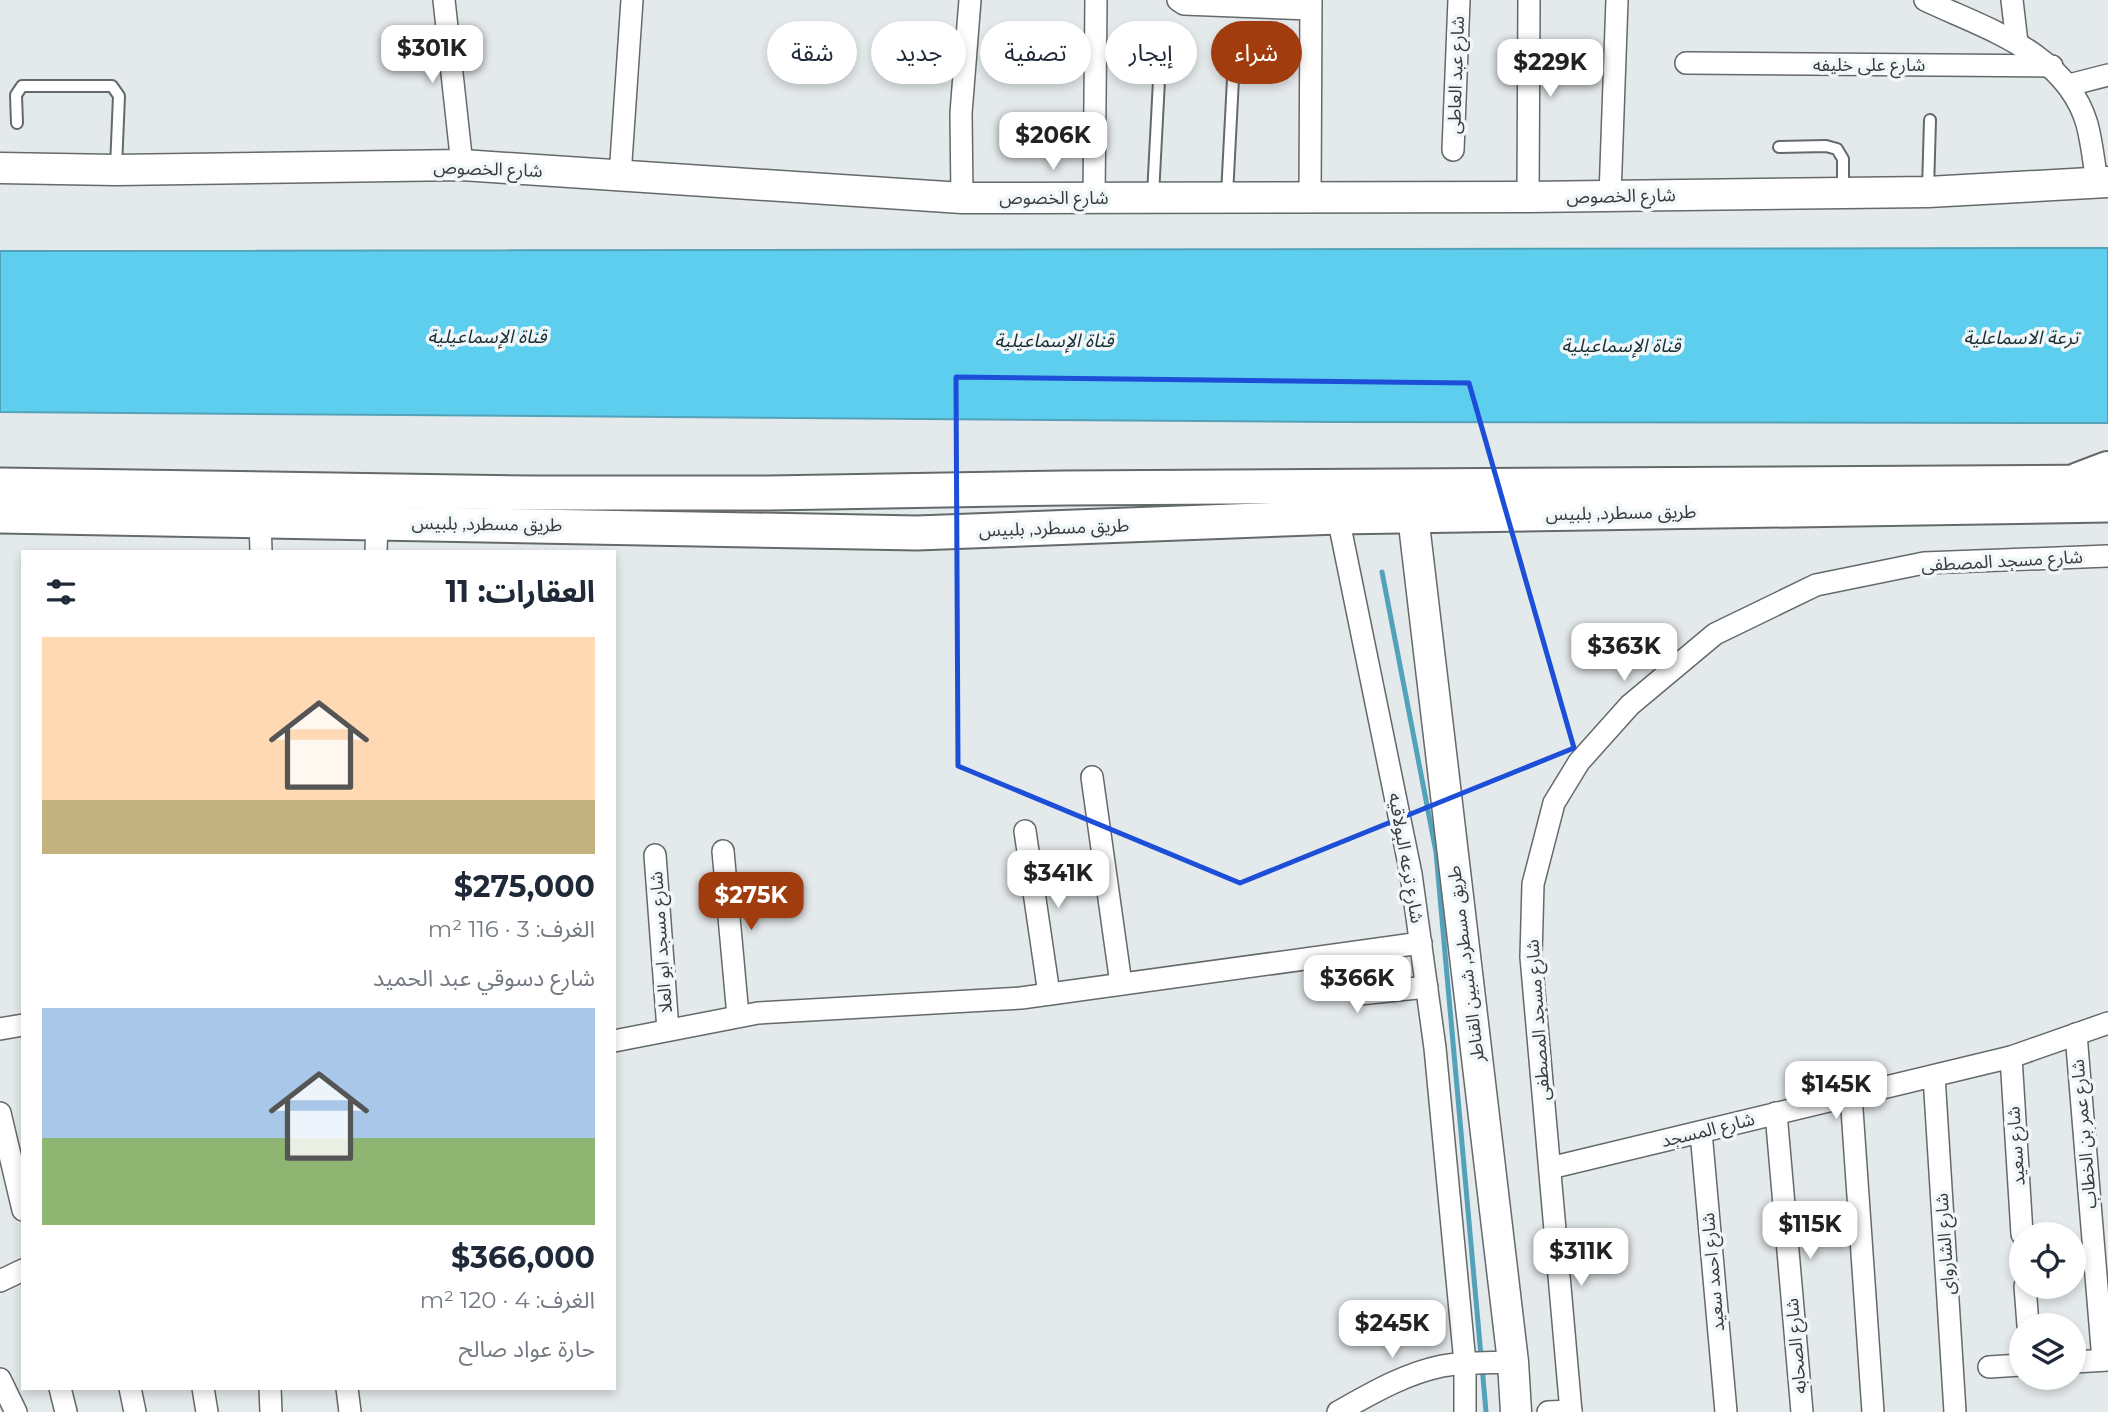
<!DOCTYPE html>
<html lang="ar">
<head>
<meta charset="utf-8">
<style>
  :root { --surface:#fff; --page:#f6f6f7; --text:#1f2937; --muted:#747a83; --accent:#a13c0e }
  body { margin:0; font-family:Montserrat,"Noto Sans Arabic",sans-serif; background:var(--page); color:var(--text); direction:rtl; height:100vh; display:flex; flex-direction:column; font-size:26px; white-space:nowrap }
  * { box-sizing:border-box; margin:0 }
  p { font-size:23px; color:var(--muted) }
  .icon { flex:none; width:38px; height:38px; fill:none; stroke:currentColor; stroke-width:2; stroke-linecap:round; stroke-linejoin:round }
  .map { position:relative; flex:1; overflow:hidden; direction:ltr }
  .sheet { position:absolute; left:21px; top:550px; width:595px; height:840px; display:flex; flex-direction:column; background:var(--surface); border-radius:0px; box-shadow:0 4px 10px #0003; direction:rtl }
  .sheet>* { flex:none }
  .hud { position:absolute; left:637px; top:21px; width:665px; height:63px; direction:rtl; display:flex; gap:14px }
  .tools { position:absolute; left:2009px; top:1222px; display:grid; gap:14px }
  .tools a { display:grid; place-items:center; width:77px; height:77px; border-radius:50%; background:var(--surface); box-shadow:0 4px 10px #0003; font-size:35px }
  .price { position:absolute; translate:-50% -60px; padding:0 16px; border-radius:14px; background:#fff; color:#222; font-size:23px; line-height:46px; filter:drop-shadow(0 2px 4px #0008) }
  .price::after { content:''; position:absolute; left:50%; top:42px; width:21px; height:16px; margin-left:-10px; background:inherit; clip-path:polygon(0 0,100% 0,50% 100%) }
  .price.selected { background:var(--accent); color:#fff }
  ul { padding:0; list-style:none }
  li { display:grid; align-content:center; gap:14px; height:371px; padding:0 21px }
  li span { display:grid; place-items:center; height:217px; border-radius:0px; color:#555 }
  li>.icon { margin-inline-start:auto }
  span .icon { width:126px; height:126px; fill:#fffc; stroke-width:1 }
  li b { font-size:30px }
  h2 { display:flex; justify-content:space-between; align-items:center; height:84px; padding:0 21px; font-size:30px }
  .pill { padding:0 24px; border-radius:32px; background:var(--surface); box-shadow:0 4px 10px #0003; font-size:24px; line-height:63px }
  .pill.selected { background:var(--accent); color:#fff }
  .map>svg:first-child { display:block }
  .water { fill:#5eceef; stroke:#53a2b9; stroke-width:2 }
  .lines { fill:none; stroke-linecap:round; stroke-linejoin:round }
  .stream { stroke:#53a2b9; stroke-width:5 }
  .service-casing { stroke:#64696b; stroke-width:14 }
  .minor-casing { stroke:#64696b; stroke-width:24 }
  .secondary-casing { stroke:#64696b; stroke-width:33 }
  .primary-casing { stroke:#64696b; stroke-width:37 }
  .motorway-casing { stroke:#64696b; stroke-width:42 }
  .service { stroke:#fff; stroke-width:10 }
  .minor { stroke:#fff; stroke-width:21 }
  .secondary { stroke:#fff; stroke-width:30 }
  .primary { stroke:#fff; stroke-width:33 }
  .motorway { stroke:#fff; stroke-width:38 }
  .marked { fill:none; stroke:#1d4ed8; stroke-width:5; stroke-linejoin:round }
  .labels { text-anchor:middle; stroke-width:7; stroke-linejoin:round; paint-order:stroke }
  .street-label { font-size:18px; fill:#383b3b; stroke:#f1f7f9 }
  .water-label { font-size:19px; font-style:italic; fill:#1a2e35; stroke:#f1f7f9 }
</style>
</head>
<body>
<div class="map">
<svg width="2108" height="1412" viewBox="0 0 2108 1412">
  <rect width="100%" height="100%" fill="#e4e9eb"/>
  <path class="water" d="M 2108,248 L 2108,423 L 1332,422 L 0,412 L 0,251 Z"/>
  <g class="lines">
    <g class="stream">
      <path d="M 1382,572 L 1436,852 L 1481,1356"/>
      <path d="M 1482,1366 L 1486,1412"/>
    </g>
    <g class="service-casing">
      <g id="service">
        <path d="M 17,123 L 16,95 L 22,86 L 112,86 L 119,96 L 116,167"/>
        <path d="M 1779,147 L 1826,146 L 1837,149 L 1843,159 L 1843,190"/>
        <path d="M 1928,189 L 1930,120"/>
        <path d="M 1153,195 L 1160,61"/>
        <path d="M 1227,195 L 1235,40"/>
      </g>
    </g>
    <g class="minor-casing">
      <g id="minor">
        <path d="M 444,0 L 462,165"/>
        <path d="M 1178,0 L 1184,4 L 1310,9"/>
        <path d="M 1925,0 C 1986,29 2066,52 2087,124 C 2092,143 2094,163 2097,183"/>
        <path d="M 2012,0 L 2017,43"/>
        <path d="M 1686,63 L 2052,66"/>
        <path d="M 2069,85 L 2108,75"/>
        <path d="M 1453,150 L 1459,0"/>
        <path d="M 620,176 L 632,0"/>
        <path d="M 1610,196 L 1617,0"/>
        <path d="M 1094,197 L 1096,0"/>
        <path d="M 1310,197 L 1311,0"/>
        <path d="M 1528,197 L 1529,0"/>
        <path d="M 962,198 L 961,113 L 970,0"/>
        <path d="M 1338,517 L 1411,874 L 1435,1048 L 1465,1363 L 1465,1412"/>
        <path d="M 260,520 L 261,551"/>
        <path d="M 376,551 L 377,521"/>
        <path d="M 1092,777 L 1121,984"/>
        <path d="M 1025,831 L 1049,994"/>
        <path d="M 723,851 L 738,1016"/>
        <path d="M 655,855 L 668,1030"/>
        <path d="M 1352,953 L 1356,991 L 1359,994 L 1427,987"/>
        <path d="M 0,1029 L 23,1025"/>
        <path d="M 2076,1034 L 2103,1360"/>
        <path d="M 614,1041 L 758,1013 L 1021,998 L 1421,943"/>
        <path d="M 2011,1057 L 2022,1234"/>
        <path d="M 1934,1076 L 1955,1412"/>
        <path d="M 1851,1095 L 1873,1412"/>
        <path d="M 0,1113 L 23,1210"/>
        <path d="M 1776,1113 L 1802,1412"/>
        <path d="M 1701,1132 L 1726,1412"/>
        <path d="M 1550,1168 L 2011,1057 L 2108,1023"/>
        <path d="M 0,1281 L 23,1270"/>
        <path d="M 2025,1286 L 2028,1325"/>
        <path d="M 2074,1362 L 2108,1360"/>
        <path d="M 1989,1367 L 2021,1365"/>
        <path d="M 0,1379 L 16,1412"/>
        <path d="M 60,1388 L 66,1412"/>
        <path d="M 130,1388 L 135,1412"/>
        <path d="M 203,1388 L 207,1412"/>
        <path d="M 270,1388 L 271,1412"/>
        <path d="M 347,1388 L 350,1412"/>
        <path d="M 1338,1412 C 1372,1393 1404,1374 1442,1366 C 1465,1362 1489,1363 1513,1362"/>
        <path d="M 1548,1412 L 1571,1411"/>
        <path d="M 1571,1412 L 1531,957 L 1533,884 L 1554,803 L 1579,762 L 1630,705 L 1715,634 L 1816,585 L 1924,563 L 2108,556"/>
      </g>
    </g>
    <g class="secondary-casing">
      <g id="secondary">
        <path d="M 0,168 L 116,170 L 462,165 L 962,198 L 1528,197 L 1843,193 L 1928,192 L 2108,182"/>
        <path d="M 1413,516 L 1513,1362 L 1516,1412"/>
      </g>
    </g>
    <g class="primary-casing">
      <g id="primary">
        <path d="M 0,485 L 531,493 L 769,493 L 1065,488 L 2106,482"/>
        <path d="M 0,516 L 917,533 L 1338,517 L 2108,505"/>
      </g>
    </g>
    <g class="motorway-casing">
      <path id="motorway" d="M 2079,482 L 2108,471"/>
    </g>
    <use href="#service" class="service"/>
    <use href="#minor" class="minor"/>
    <use href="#secondary" class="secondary"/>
    <use href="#primary" class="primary"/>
    <use href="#motorway" class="motorway"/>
  </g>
  <path class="marked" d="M 956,377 L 1469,383 L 1574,748 L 1240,883 L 958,766 Z"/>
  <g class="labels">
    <g class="street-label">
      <text x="1869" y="71">شارع على خليفه</text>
      <text transform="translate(1456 75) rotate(-88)" y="6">شارع عبد العاطى</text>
      <text transform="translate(488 169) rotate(2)" y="6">شارع الخصوص</text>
      <text transform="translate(1621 196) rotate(-1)" y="6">شارع الخصوص</text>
      <text x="1054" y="204">شارع الخصوص</text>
      <text transform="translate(1621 513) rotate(-1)" y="6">طريق مسطرد, بلبيس</text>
      <text transform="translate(487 524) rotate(1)" y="6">طريق مسطرد, بلبيس</text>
      <text transform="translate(1054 528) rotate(-2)" y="6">طريق مسطرد, بلبيس</text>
      <text transform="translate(2002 561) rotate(-3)" y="6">شارع مسجد المصطفى</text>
      <text transform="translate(1406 858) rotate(80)" y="6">شارع ترعه البولاقيه</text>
      <text transform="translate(661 942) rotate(-94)" y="6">شارع مسجد ابو العلا</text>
      <text transform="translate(1466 964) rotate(-97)" y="6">طريق مسطرد, شبين القناطر</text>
      <text transform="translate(1538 1020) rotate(-94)" y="6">شارع مسجد المصطفى</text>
      <text transform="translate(1708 1130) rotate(-14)" y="6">شارع المسجد</text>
      <text transform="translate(2084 1134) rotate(-95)" y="6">شارع عمر بن الخطاب</text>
      <text transform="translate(2016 1146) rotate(-94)" y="6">شارع سعيد</text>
      <text transform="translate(1945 1244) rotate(-94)" y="6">شارع الشارواى</text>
      <text transform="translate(1713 1272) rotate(-95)" y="6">شارع احمد سعيد</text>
      <text transform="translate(1796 1346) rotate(-95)" y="6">شارع الصحابه</text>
    </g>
    <g class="water-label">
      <text x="487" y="343">قناة الإسماعيلية</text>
      <text x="2021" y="344">ترعة الاسماعلية</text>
      <text x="1054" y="347">قناة الإسماعيلية</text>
      <text x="1621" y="352">قناة الإسماعيلية</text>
    </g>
  </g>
</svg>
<div class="tools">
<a><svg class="icon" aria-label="locate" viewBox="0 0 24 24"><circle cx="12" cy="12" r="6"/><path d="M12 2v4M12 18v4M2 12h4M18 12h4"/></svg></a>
<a><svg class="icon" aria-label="layers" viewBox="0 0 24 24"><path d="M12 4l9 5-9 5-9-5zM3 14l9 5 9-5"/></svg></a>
</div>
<b class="price" style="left:432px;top:85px">$301K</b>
<b class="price" style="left:1550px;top:99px">$229K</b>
<b class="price" style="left:1053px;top:172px">$206K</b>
<b class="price" style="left:1624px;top:683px">$363K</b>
<b class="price" style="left:1058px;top:910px">$341K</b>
<b class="price selected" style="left:751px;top:932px">$275K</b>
<b class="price" style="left:1357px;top:1015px">$366K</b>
<b class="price" style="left:1836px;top:1121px">$145K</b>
<b class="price" style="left:1810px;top:1261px">$115K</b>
<b class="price" style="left:1581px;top:1288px">$311K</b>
<b class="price" style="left:1392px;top:1360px">$245K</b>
<div class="hud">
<a class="pill selected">شراء</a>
<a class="pill">إيجار</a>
<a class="pill">تصفية</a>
<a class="pill">جديد</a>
<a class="pill">شقة</a>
</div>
<section class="sheet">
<h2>العقارات: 11<svg class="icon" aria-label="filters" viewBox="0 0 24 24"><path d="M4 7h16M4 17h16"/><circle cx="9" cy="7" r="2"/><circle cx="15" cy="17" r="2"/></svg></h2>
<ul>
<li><span style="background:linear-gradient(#ffd9b3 75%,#c2b280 0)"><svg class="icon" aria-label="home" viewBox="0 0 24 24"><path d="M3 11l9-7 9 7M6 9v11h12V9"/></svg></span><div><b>$275,000</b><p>الغرف: 3 · 116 m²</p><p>شارع دسوقي عبد الحميد</p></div></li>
<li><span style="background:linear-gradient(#a9c7e8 60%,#8fb573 0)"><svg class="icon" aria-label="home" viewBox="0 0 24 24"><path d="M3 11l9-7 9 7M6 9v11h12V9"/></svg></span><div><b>$366,000</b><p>الغرف: 4 · 120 m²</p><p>حارة عواد صالح</p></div></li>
</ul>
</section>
</div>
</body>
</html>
